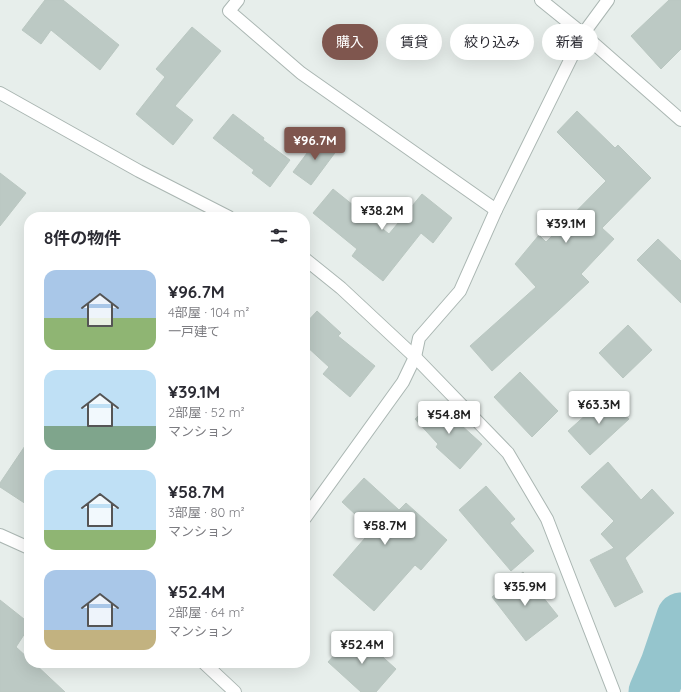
<!DOCTYPE html>
<html lang="ja">
<head>
<meta charset="utf-8">
<style>
  :root { --surface:#fff; --page:#f2f2f3; --text:#2b2b33; --muted:#7c7c81; --accent:#7f564e }
  body { margin:0; font-family:Quicksand,"Noto Sans JP",sans-serif; background:var(--page); color:var(--text); height:100vh; display:flex; flex-direction:column; font-size:15px; white-space:nowrap }
  * { box-sizing:border-box; margin:0 }
  p { font-size:13px; color:var(--muted) }
  .icon { flex:none; width:22px; height:22px; fill:none; stroke:currentColor; stroke-width:2; stroke-linecap:round; stroke-linejoin:round }
  .map { position:relative; flex:1; overflow:hidden }
  .details { position:absolute; left:24px; top:212px; width:286px; height:456px; display:flex; flex-direction:column; background:var(--surface); border-radius:16px; box-shadow:0 4px 16px #0002 }
  .details>* { flex:none }
  .hud { position:absolute; left:322px; top:24px; width:299px; height:36px; display:flex; gap:8px }
  .price { position:absolute; translate:-50% -34px; padding:0 9px; border-radius:4px; background:#fff; color:#222; font-size:13px; line-height:26px; filter:drop-shadow(0 1px 2px #0008) }
  .price::after { content:''; position:absolute; left:50%; top:24px; width:12px; height:9px; margin-left:-6px; background:inherit; clip-path:polygon(0 0,100% 0,50% 100%) }
  .price.active { background:var(--accent); color:#fff }
  ul { padding:0; list-style:none }
  li { display:flex; align-items:center; gap:12px; height:100px; padding:0 20px }
  li span { display:grid; place-items:center; flex:none; width:112px; height:80px; border-radius:12px; color:#555 }
  li>.icon { margin-inline-start:auto }
  span .icon { width:48px; height:48px; fill:#fffc; stroke-width:1 }
  li b { font-size:17px }
  h2 { display:flex; justify-content:space-between; align-items:center; height:48px; padding:0 20px; font-size:17px }
  .tag { padding:0 14px; border-radius:18px; background:var(--surface); box-shadow:0 4px 16px #0002; font-size:14px; line-height:36px }
  .tag.active { background:var(--accent); color:#fff }
  .map>svg:first-child { display:block }
  .lines { fill:none; stroke-linecap:round; stroke-linejoin:round }
  .river { stroke:#95c5cd; stroke-width:49 }
  .building { fill:#bcc9c4; stroke:#bac7c1 }
  .minor-casing { stroke:#aab6b2; stroke-width:14 }
  .minor { stroke:#fff; stroke-width:12 }
</style>
</head>
<body>
<div class="map">
<svg width="681" height="692" viewBox="0 0 681 692">
  <rect width="100%" height="100%" fill="#e7eeeb"/>
  <g class="lines">
    <path class="river" d="M 653,692 L 665,664 L 681,617"/>
  </g>
  <g class="building">
    <path d="M 45,0 L 63,0 L 119,45 L 100,70 L 51,30 L 41,44 L 22,30 Z"/>
    <path d="M 669,0 L 681,0 L 681,49 L 661,69 L 631,36 Z"/>
    <path d="M 192,27 L 221,51 L 175,106 L 193,120 L 173,145 L 136,114 L 165,77 L 156,69 Z"/>
    <path d="M 577,111 L 615,148 L 618,145 L 651,178 L 602,228 L 614,239 L 581,274 L 589,282 L 559,310 L 492,371 L 470,346 L 536,287 L 515,264 L 539,235 L 546,242 L 606,181 L 557,132 Z"/>
    <path d="M 233,114 L 264,138 L 263,140 L 290,160 L 270,187 L 252,173 L 254,170 L 213,138 Z"/>
    <path d="M 319,137 L 337,150 L 311,185 L 293,172 Z"/>
    <path d="M 0,173 L 26,193 L 0,226 Z"/>
    <path d="M 333,189 L 389,234 L 422,194 L 452,218 L 433,243 L 421,233 L 383,281 L 352,256 L 357,249 L 313,213 Z"/>
    <path d="M 658,239 L 681,261 L 681,303 L 637,260 Z"/>
    <path d="M 317,311 L 341,333 L 338,336 L 375,366 L 350,397 L 323,374 L 329,367 L 305,345 L 305,324 Z"/>
    <path d="M 628,325 L 652,350 L 623,378 L 599,353 Z"/>
    <path d="M 520,372 L 558,411 L 532,437 L 494,397 Z"/>
    <path d="M 608,395 L 629,419 L 590,455 L 568,431 Z"/>
    <path d="M 433,402 L 453,414 L 451,416 L 482,444 L 460,469 L 436,447 L 438,444 L 415,419 Z"/>
    <path d="M 29,440 L 29,506 L 0,487 L 0,483 Z"/>
    <path d="M 608,462 L 641,500 L 652,489 L 674,513 L 625,558 L 643,592 L 615,607 L 590,560 L 614,548 L 601,534 L 614,521 L 581,487 Z"/>
    <path d="M 364,478 L 399,510 L 406,503 L 447,540 L 421,570 L 415,565 L 374,611 L 333,575 L 372,530 L 342,502 Z"/>
    <path d="M 486,486 L 515,519 L 510,523 L 534,551 L 511,571 L 459,510 Z"/>
    <path d="M 523,572 L 558,616 L 526,641 L 492,597 Z"/>
    <path d="M 0,600 L 29,623 L 29,627 L 16,647 L 29,659 L 29,663 L 34,663 L 65,692 L 0,692 Z"/>
    <path d="M 355,632 L 396,669 L 376,692 L 361,692 L 328,662 Z"/>
  </g>
  <g class="lines">
    <g class="minor-casing">
      <g id="minor">
        <path d="M 238,0 L 229,11 L 301,73 L 496,210"/>
        <path d="M 541,0 L 583,34 L 681,120"/>
        <path d="M 0,93 L 139,171 L 229,217"/>
        <path d="M 305,259 L 341,288 L 415,357 L 508,453 L 547,519 L 614,692"/>
        <path d="M 305,518 L 403,382 L 415,357 L 419,338 L 460,291 L 496,210 L 583,34 L 608,0"/>
        <path d="M 0,535 L 29,548"/>
        <path d="M 204,663 L 235,692"/>
      </g>
    </g>
    <use href="#minor" class="minor"/>
  </g>
</svg>
<b class="price active" style="left:315px;top:161px">¥96.7M</b>
<b class="price" style="left:382px;top:231px">¥38.2M</b>
<b class="price" style="left:566px;top:244px">¥39.1M</b>
<b class="price" style="left:599px;top:425px">¥63.3M</b>
<b class="price" style="left:449px;top:435px">¥54.8M</b>
<b class="price" style="left:385px;top:546px">¥58.7M</b>
<b class="price" style="left:525px;top:607px">¥35.9M</b>
<b class="price" style="left:362px;top:665px">¥52.4M</b>
<div class="hud">
<a class="tag active">購入</a>
<a class="tag">賃貸</a>
<a class="tag">絞り込み</a>
<a class="tag">新着</a>
</div>
<section class="details">
<h2>8件の物件<svg class="icon" aria-label="filters" viewBox="0 0 24 24"><path d="M4 7h16M4 17h16"/><circle cx="9" cy="7" r="2"/><circle cx="15" cy="17" r="2"/></svg></h2>
<ul>
<li><span style="background:linear-gradient(#a9c7e8 60%,#8fb573 0)"><svg class="icon" aria-label="home" viewBox="0 0 24 24"><path d="M3 11l9-7 9 7M6 9v11h12V9"/></svg></span><div><b>¥96.7M</b><p>4部屋 · 104 m²</p><p>一戸建て</p></div></li>
<li><span style="background:linear-gradient(#bfe0f5 70%,#7fa58c 0)"><svg class="icon" aria-label="home" viewBox="0 0 24 24"><path d="M3 11l9-7 9 7M6 9v11h12V9"/></svg></span><div><b>¥39.1M</b><p>2部屋 · 52 m²</p><p>マンション</p></div></li>
<li><span style="background:linear-gradient(#bfe0f5 75%,#8fb573 0)"><svg class="icon" aria-label="home" viewBox="0 0 24 24"><path d="M3 11l9-7 9 7M6 9v11h12V9"/></svg></span><div><b>¥58.7M</b><p>3部屋 · 80 m²</p><p>マンション</p></div></li>
<li><span style="background:linear-gradient(#a9c7e8 75%,#c2b280 0)"><svg class="icon" aria-label="home" viewBox="0 0 24 24"><path d="M3 11l9-7 9 7M6 9v11h12V9"/></svg></span><div><b>¥52.4M</b><p>2部屋 · 64 m²</p><p>マンション</p></div></li>
</ul>
</section>
</div>
</body>
</html>
